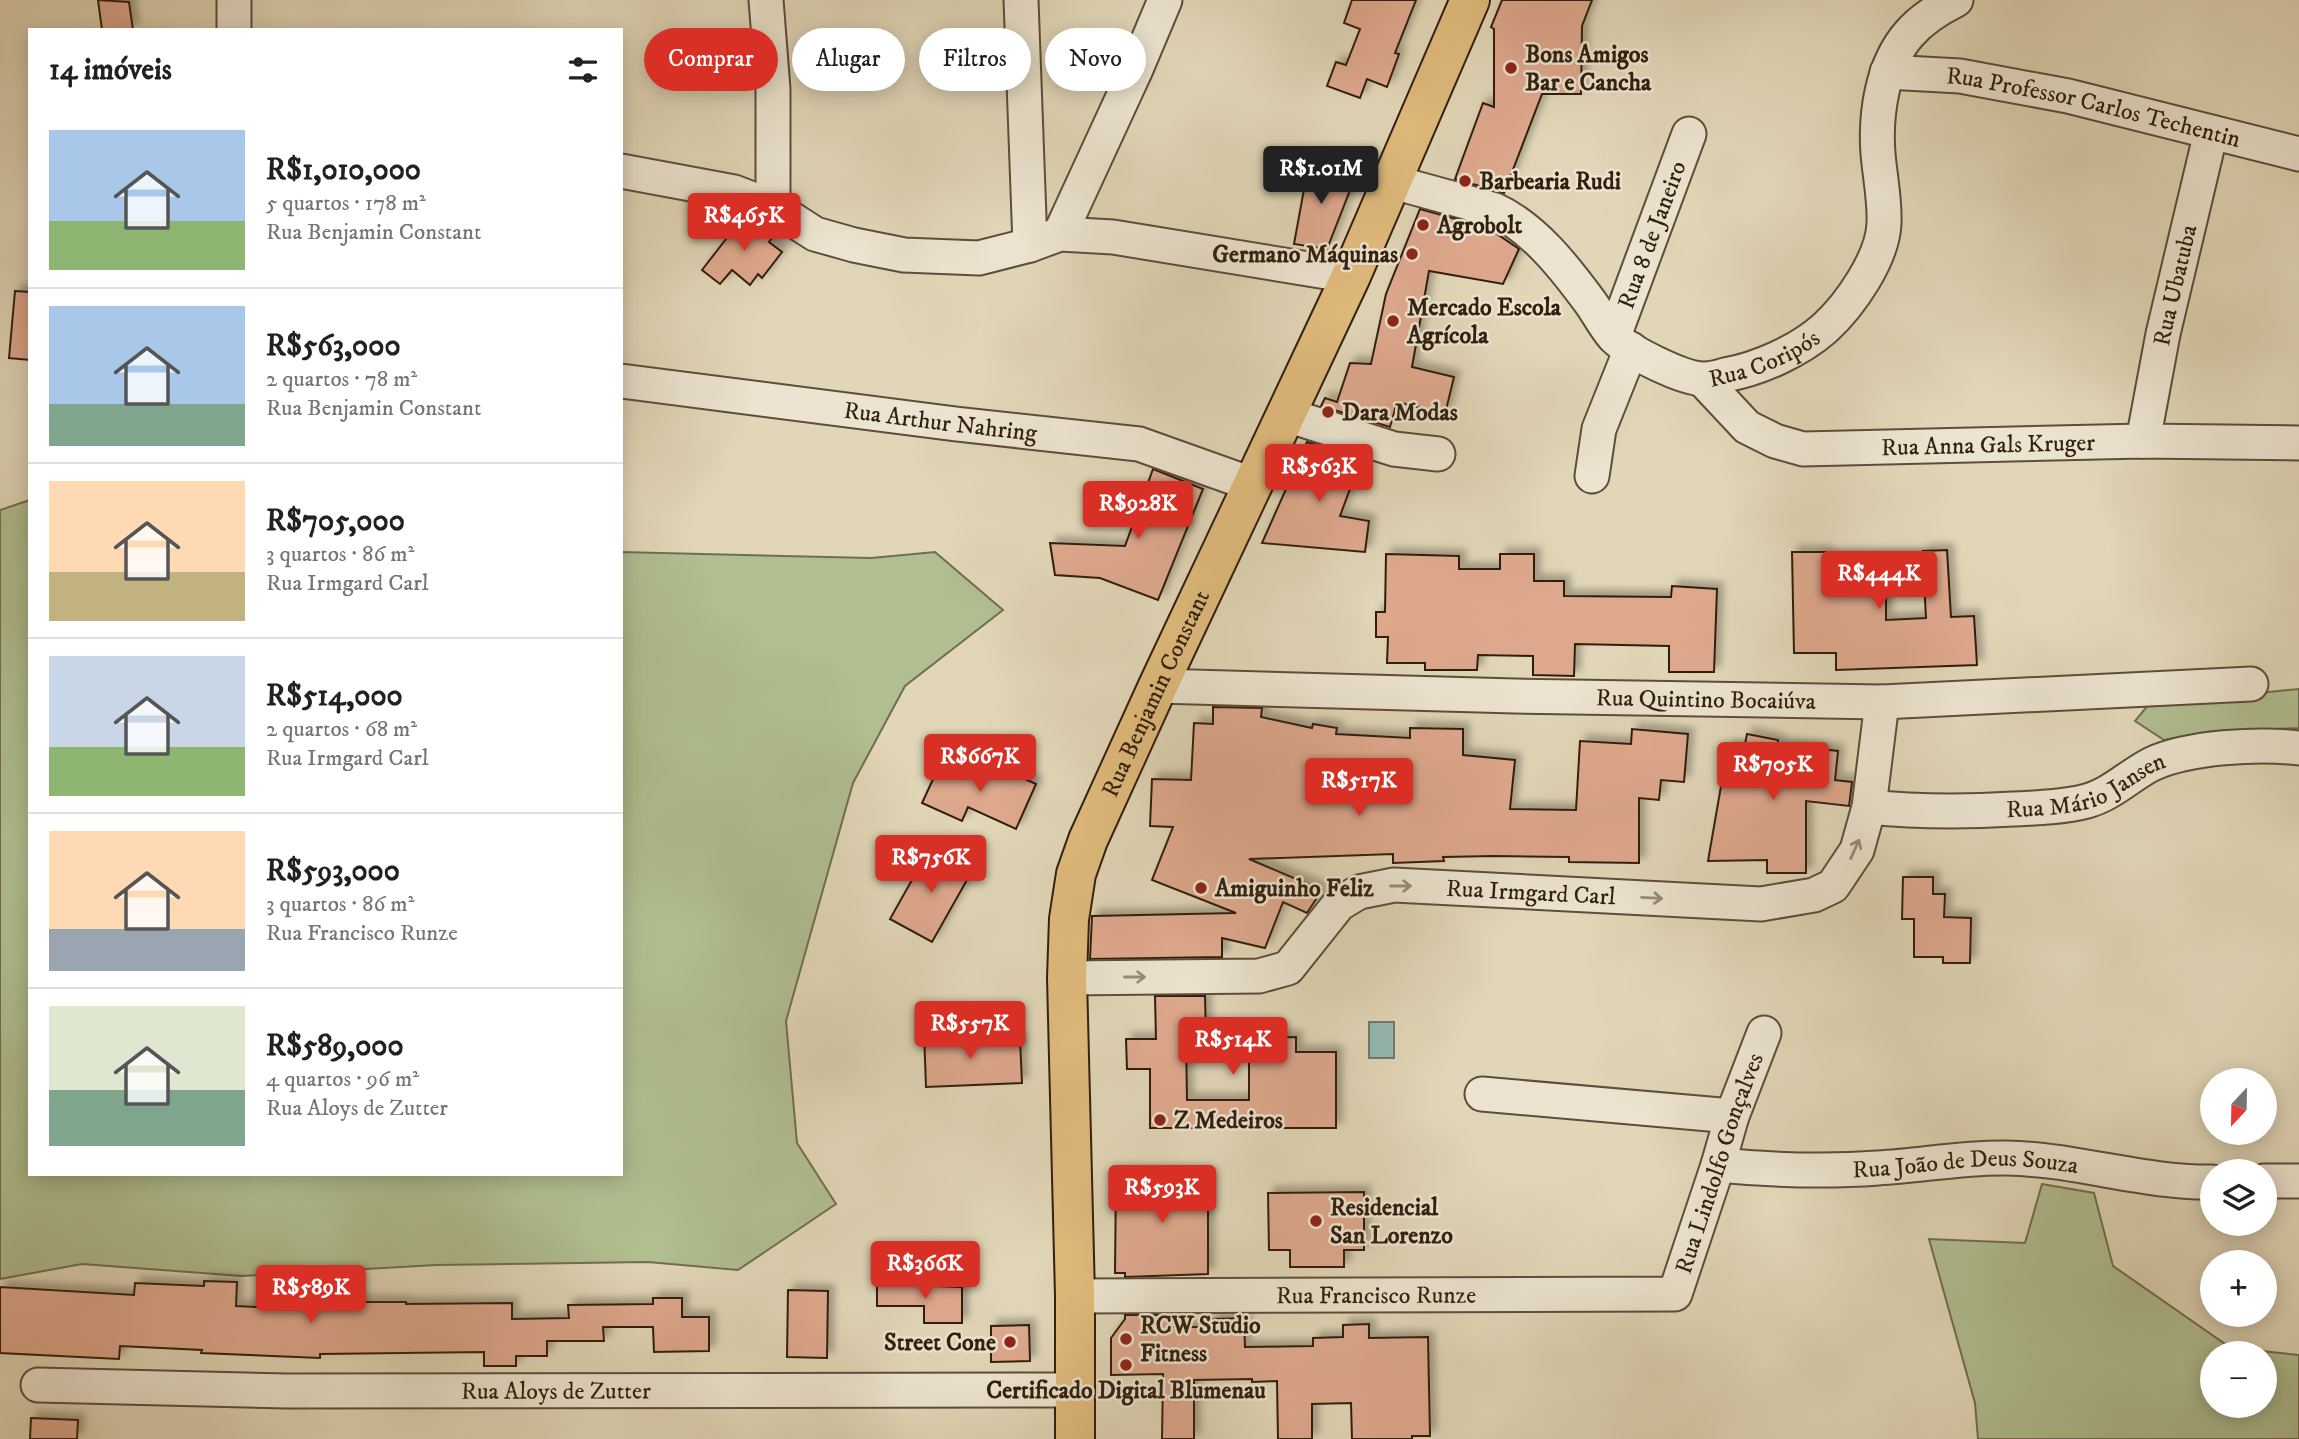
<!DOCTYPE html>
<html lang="pt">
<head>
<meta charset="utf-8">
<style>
  :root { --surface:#fff; --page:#f2f2f2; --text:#202124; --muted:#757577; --line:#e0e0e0; --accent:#d93025 }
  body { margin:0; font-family:"IM FELL DW Pica",serif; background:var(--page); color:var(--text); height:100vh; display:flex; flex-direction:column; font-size:26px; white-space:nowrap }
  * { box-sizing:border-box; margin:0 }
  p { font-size:23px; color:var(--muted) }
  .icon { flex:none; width:38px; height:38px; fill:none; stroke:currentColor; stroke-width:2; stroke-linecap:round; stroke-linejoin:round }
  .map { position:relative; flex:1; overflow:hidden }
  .sheet { position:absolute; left:28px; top:28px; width:595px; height:1148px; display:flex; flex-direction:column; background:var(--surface); border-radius:0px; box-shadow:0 4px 18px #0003 }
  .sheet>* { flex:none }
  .hud { position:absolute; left:644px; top:28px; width:665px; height:63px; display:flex; gap:14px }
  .needle { width:46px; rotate:202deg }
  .tools { position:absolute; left:2200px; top:1068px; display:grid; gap:14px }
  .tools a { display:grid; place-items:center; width:77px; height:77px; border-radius:50%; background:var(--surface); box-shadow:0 4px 18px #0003; font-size:35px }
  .price { position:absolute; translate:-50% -60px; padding:0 16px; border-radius:7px; background:var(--accent); color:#fff; font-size:23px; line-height:46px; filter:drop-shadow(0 2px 4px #0008) }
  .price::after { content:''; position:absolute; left:50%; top:42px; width:21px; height:16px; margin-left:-10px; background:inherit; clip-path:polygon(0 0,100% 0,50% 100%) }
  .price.current { background:#222; color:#fff }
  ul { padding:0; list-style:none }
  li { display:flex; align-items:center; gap:21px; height:175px; padding:0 21px }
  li+li { border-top:2px solid var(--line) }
  li span { display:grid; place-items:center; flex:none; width:196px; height:140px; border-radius:0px; color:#555 }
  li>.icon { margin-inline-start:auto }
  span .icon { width:84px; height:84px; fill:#fffc; stroke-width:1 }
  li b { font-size:30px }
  h2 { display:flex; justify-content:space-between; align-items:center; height:84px; padding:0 21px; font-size:30px }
  .pill { padding:0 24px; border-radius:32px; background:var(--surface); box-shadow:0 4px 18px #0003; font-size:24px; line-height:63px }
  .pill.current { background:var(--accent); color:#fff }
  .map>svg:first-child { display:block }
  .green { fill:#b0be90; stroke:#706e50; stroke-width:2; fill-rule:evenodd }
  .water { fill:#94b9b2; stroke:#6c7b71; stroke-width:2 }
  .building { fill:#dea88d; stroke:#311f0f; stroke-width:2; fill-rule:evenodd; filter:url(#shadow) }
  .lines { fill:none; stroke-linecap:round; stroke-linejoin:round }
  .minor-casing { stroke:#5d4d39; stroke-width:37 }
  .major-casing { stroke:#311f0f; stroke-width:42 }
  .minor { stroke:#ece4d0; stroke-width:33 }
  .major { stroke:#e0bb7c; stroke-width:38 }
  .oneway { stroke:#988b79 }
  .poi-dot { fill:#8f2418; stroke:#ece4d0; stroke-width:2.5 }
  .labels { text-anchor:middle; stroke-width:5; stroke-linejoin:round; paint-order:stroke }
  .poi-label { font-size:24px; font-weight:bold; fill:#311f0f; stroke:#ece4d0; text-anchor:start }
  .street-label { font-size:24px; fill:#311f0f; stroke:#ece4d0 }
</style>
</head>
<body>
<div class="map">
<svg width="2299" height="1439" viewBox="0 0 2299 1439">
  <defs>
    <filter id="shadow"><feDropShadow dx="6" dy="-6" stdDeviation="3.5" flood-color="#0004"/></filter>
  </defs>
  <rect width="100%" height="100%" fill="#e1d6b7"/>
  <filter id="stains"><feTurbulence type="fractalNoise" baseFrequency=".00286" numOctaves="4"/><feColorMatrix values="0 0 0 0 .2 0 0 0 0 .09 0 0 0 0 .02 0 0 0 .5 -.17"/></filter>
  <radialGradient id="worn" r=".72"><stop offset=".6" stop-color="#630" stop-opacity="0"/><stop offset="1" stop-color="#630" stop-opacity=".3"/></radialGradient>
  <g class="green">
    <path d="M 30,500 L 30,1174 L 621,1174 L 621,552 L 871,558 L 935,552 L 1003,610 L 905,686 L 853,783 L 786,1021 L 797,1143 L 836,1204 L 738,1270 L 648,1262 L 436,1265 L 242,1276 L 82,1264 L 0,1279 L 0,510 Z"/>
    <path d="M 2299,689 L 2299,728 L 2213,731 L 2164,740 L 2135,721 L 2149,704 Z"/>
    <path d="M 2042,1184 L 2094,1193 L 2113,1266 L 2231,1348 L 2299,1355 L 2299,1439 L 1978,1439 L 1975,1403 L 1929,1239 L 2025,1243 ZM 2212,1353 L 2264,1353 L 2264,1405 L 2212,1405 Z"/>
  </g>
  <rect class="water" x="1369" y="1022" width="25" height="36"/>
  <g class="building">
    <path d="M 98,0 L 129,2 L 133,30 L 102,30 Z"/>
    <path d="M 1352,0 L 1416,0 L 1395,53 L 1399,54 L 1387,87 L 1367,79 L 1360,98 L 1327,86 L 1336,62 L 1346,65 L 1360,29 L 1344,23 Z"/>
    <path d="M 1502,0 L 1592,0 L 1582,26 L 1581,94 L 1542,94 L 1504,193 L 1455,179 L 1483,103 L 1494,107 L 1494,29 L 1491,27 Z"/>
    <path d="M 1309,162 L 1354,180 L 1327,249 L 1294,244 Z"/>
    <path d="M 1420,209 L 1488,228 L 1519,249 L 1503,284 L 1429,271 L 1412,367 L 1454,377 L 1445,414 L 1397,402 L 1390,427 L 1321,406 L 1325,398 L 1337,402 L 1350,363 L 1371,364 L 1386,294 Z"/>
    <path d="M 744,216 L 756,221 L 774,235 L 769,242 L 782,252 L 762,278 L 758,274 L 750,285 L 732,270 L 720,284 L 702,270 Z"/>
    <path d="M 15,291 L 30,292 L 30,360 L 9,358 Z"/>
    <path d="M 1307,442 L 1361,459 L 1340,516 L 1369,521 L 1365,552 L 1262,543 Z"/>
    <path d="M 1153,469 L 1203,489 L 1158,600 L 1100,578 L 1055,575 L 1050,543 L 1125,546 Z"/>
    <path d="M 1947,550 L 1951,617 L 1974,616 L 1977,665 L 1836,670 L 1836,653 L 1794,653 L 1792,552 L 1826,552 L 1827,556 L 1923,555 L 1923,551 ZM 1886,581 L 1924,581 L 1926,618 L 1886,620 Z"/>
    <path d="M 1386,554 L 1459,556 L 1459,569 L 1500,569 L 1500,554 L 1534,554 L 1534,581 L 1564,581 L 1564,596 L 1671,597 L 1672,586 L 1717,589 L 1714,672 L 1669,672 L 1669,646 L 1575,644 L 1574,676 L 1533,675 L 1533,656 L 1478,655 L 1477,670 L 1425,670 L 1425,663 L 1387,663 L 1388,637 L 1376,637 L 1376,612 L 1385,612 Z"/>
    <path d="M 1213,707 L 1262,708 L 1261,717 L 1312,728 L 1313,724 L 1337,728 L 1336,734 L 1410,738 L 1410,728 L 1463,729 L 1463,755 L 1515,760 L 1510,809 L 1576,810 L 1580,741 L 1631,744 L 1632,729 L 1688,734 L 1684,782 L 1661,780 L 1659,800 L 1639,798 L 1639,863 L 1569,862 L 1569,857 L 1493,856 L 1443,857 L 1444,861 L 1393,863 L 1393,854 L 1249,859 L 1322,890 L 1307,913 L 1283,902 L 1265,948 L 1222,938 L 1222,957 L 1090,959 L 1092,916 L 1236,913 L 1152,880 L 1173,827 L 1150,826 L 1152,779 L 1191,780 L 1194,723 L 1213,724 Z"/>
    <path d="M 1747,734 L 1778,740 L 1778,744 L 1838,751 L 1835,780 L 1852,782 L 1849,806 L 1806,801 L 1806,873 L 1767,873 L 1767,860 L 1708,861 L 1728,746 L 1744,749 Z"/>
    <path d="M 941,762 L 982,780 L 990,763 L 1036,784 L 1016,829 L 968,807 L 962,821 L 922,803 Z"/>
    <path d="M 930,848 L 972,871 L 932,942 L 890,919 Z"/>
    <path d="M 1903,877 L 1933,877 L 1933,894 L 1945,894 L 1944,917 L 1971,918 L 1970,963 L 1943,963 L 1943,957 L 1914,957 L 1914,919 L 1902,919 Z"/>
    <path d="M 1155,996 L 1205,996 L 1206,1037 L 1186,1037 L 1187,1100 L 1249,1100 L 1249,1038 L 1296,1037 L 1296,1052 L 1336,1052 L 1336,1128 L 1150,1128 L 1150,1069 L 1127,1069 L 1126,1039 L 1156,1039 Z"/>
    <path d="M 958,1030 L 959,1042 L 1020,1040 L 1022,1083 L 926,1087 L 924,1032 Z"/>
    <path d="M 1116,1174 L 1208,1175 L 1208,1274 L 1125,1277 L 1125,1273 L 1115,1273 Z"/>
    <path d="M 1364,1192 L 1364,1250 L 1344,1250 L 1344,1267 L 1290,1267 L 1290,1250 L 1269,1250 L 1268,1193 Z"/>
    <path d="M 204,1281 L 237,1282 L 236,1306 L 274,1308 L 274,1299 L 335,1302 L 406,1302 L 406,1304 L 512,1303 L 512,1319 L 569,1318 L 568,1305 L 653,1304 L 653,1298 L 682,1298 L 682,1317 L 709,1317 L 709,1351 L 654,1352 L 653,1327 L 603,1327 L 604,1341 L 547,1341 L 547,1356 L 516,1356 L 516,1366 L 484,1366 L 484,1352 L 320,1354 L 320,1358 L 201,1353 L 202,1350 L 120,1346 L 119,1359 L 0,1353 L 0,1287 L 134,1295 L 135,1283 L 204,1286 Z"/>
    <path d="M 877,1284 L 962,1287 L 962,1323 L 924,1323 L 924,1306 L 877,1306 Z"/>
    <path d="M 788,1290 L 828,1291 L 827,1358 L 787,1357 Z"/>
    <path d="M 1125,1315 L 1167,1315 L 1168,1327 L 1211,1327 L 1211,1319 L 1244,1318 L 1245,1347 L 1313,1346 L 1313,1338 L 1343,1337 L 1343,1325 L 1369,1324 L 1369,1338 L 1428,1337 L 1430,1436 L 1412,1436 L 1412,1439 L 1352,1439 L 1351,1403 L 1312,1404 L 1312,1439 L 1278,1439 L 1277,1381 L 1252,1382 L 1252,1379 L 1194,1380 L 1194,1439 L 1162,1439 L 1163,1374 L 1111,1375 L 1111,1338 L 1125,1319 Z"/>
    <path d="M 1029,1325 L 1030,1361 L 991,1362 L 991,1326 Z"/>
    <path d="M 31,1418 L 78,1420 L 77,1439 L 30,1439 Z"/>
  </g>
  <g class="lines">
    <g class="minor-casing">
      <g id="minor">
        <path d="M 234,0 L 234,30"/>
        <path d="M 766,0 L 773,89 L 773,207"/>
        <path d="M 1021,0 L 1030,245"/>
        <path id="s1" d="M 1887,72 L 1960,76 L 2068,96 L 2299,154"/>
        <path d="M 621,171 L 734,192 L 773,207 L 815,234 L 854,245 L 904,255 L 979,258 L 1030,245 L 1060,234 L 1113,237 L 1351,276"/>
        <path id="s2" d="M 1393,182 L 1495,210 C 1534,228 1565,268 1590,302 C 1598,313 1605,327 1614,337 C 1629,352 1683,379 1704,379 C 1711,379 1719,377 1725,375 C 1759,369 1799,351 1825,328 C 1850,305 1883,258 1884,223 C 1885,200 1880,177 1878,154 C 1875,114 1882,65 1909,34 C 1921,20 1940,8 1956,0"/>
        <path d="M 1060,234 L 1136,69 L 1165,0"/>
        <path id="s3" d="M 1614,336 L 1689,134"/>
        <path id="s4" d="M 1703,380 L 1747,427 L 1775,441 L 1803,449 L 2143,441 L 2299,443"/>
        <path id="s5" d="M 621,381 L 956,424 L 1139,444 L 1254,485"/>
        <path d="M 1287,415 L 1394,449 L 1438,454"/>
        <path id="s6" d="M 2143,441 L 2163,334 L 2211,132"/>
        <path d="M 1592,476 L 1599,429 L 1631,349"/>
        <path id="s7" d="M 1158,686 L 1515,696 L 1882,702 L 2251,684"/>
        <path id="s8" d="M 1869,807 C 1918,812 1964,812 2013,809 C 2037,808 2064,807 2087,801 C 2112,794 2130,775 2152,764 C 2188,747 2259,743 2299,748"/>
        <path id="s9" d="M 1067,978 L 1259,976 L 1288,968 L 1339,904 L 1359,892 L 1394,885 L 1761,904 L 1814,895 L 1833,886 L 1857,850 L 1869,807 L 1882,702"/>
        <path d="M 1482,1094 L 1732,1116"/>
        <path id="s10" d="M 1718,1165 C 1771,1170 1825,1172 1878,1168 C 1920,1166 1963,1157 2006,1158 C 2075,1159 2143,1183 2212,1182"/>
        <path d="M 2264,1181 L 2299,1181"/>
        <path id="s11" d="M 1075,1296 L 1675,1294 L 1718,1165 L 1732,1116 L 1764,1033"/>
        <path id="s12" d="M 38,1385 L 286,1391 L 1074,1390"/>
      </g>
    </g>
    <g class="major-casing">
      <g id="major">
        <path id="s13" d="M 1075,1439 L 1075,1296 L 1067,978 L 1069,919 L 1076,874 L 1088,840 L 1158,686 L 1351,276 L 1470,0"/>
      </g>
    </g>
    <use href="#minor" class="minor"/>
    <use href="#major" class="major"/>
  </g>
  <defs><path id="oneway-shaft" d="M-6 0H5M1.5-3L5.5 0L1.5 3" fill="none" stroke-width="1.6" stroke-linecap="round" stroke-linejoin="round" transform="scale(1.75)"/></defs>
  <g class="oneway">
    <use href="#oneway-shaft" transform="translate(1855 849) rotate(-66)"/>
    <use href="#oneway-shaft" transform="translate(1401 886)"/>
    <use href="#oneway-shaft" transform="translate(1652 898) rotate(3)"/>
    <use href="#oneway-shaft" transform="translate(1135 977)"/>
  </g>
  <g class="poi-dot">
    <circle cx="1511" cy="68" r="7"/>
    <circle cx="1465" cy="181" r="7"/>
    <circle cx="1423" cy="225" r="7"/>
    <circle cx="1412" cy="254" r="7"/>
    <circle cx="1393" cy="321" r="7"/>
    <circle cx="1328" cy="412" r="7"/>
    <circle cx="1201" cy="888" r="7"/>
    <circle cx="1160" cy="1120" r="7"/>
    <circle cx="1316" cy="1221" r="7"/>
    <circle cx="1126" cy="1339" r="7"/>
    <circle cx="1010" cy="1342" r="7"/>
    <circle cx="1126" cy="1365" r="7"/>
  </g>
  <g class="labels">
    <g class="poi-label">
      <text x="1525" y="62">Bons Amigos<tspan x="1525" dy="28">Bar e Cancha</tspan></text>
      <text x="1479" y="189">Barbearia Rudi</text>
      <text x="1437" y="233">Agrobolt</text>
      <text x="1398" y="262" text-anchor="end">Germano Máquinas</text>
      <text x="1407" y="315">Mercado Escola<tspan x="1407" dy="28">Agrícola</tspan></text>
      <text x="1342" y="420">Dara Modas</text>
      <text x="1215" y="896">Amiguinho Feliz</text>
      <text x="1174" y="1128">Z Medeiros</text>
      <text x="1330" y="1215">Residencial<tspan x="1330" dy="28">San Lorenzo</tspan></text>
      <text x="1140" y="1333">RCW Studio<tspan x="1140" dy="28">Fitness</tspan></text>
      <text x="996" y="1350" text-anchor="end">Street Cone</text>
      <text x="1126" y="1398" text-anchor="middle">Certificado Digital Blumenau</text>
    </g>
    <g class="street-label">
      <text dy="8" stroke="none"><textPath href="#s1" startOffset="210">Rua Professor Carlos Techentin</textPath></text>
      <text dy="8" stroke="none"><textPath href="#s3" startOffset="108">Rua 8 de Janeiro</textPath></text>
      <text dy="8" stroke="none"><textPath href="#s6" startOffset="159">Rua Ubatuba</textPath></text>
      <text dy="8" stroke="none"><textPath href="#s2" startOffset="446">Rua Coripós</textPath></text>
      <text dy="8" stroke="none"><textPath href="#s5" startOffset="322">Rua Arthur Nahring</textPath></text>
      <text dy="8" stroke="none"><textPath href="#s4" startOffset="310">Rua Anna Gals Kruger</textPath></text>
      <text dy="8" stroke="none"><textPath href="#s13" startOffset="763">Rua Benjamin Constant</textPath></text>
      <text dy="8" stroke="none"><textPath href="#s7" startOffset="548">Rua Quintino Bocaiúva</textPath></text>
      <text dy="8" stroke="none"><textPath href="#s8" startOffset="222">Rua Mário Jansen</textPath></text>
      <text dy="8" stroke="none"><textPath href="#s9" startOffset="500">Rua Irmgard Carl</textPath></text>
      <text dy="8" stroke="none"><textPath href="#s11" startOffset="738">Rua Lindolfo Gonçalves</textPath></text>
      <text dy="8" stroke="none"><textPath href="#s10" startOffset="248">Rua João de Deus Souza</textPath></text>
      <text dy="8" stroke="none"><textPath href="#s11" startOffset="301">Rua Francisco Runze</textPath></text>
      <text dy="8" stroke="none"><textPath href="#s12" startOffset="518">Rua Aloys de Zutter</textPath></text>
    </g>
  </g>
  <rect width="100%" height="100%" filter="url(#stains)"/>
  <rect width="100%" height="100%" fill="url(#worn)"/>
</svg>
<div class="tools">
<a><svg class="needle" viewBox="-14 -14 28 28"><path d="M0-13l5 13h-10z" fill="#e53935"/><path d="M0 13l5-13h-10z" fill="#757577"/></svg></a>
<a><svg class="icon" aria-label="layers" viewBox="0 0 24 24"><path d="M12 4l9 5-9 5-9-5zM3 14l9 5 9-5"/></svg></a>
<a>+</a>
<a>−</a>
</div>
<b class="price current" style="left:1321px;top:206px">R$1.01M</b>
<b class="price" style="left:744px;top:253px">R$465K</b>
<b class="price" style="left:1319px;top:504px">R$563K</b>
<b class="price" style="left:1138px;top:541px">R$928K</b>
<b class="price" style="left:1879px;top:611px">R$444K</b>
<b class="price" style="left:980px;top:794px">R$667K</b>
<b class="price" style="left:1773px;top:802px">R$705K</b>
<b class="price" style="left:1359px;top:818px">R$517K</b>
<b class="price" style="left:931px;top:895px">R$756K</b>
<b class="price" style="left:970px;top:1061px">R$557K</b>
<b class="price" style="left:1233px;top:1077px">R$514K</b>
<b class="price" style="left:1162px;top:1225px">R$593K</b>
<b class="price" style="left:925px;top:1301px">R$366K</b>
<b class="price" style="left:311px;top:1325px">R$589K</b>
<div class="hud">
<a class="pill current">Comprar</a>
<a class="pill">Alugar</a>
<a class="pill">Filtros</a>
<a class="pill">Novo</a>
</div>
<section class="sheet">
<h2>14 imóveis<svg class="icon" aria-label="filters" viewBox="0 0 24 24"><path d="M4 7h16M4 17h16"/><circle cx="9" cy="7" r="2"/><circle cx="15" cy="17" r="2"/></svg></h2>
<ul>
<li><span style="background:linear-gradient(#a9c7e8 65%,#8fb573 0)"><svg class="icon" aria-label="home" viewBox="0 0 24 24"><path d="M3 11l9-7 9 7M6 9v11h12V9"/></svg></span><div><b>R$1,010,000</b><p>5 quartos · 178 m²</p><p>Rua Benjamin Constant</p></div></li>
<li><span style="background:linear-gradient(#a9c7e8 70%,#7fa58c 0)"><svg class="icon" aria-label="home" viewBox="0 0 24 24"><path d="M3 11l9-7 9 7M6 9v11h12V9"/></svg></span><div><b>R$563,000</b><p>2 quartos · 78 m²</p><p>Rua Benjamin Constant</p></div></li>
<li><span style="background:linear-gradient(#ffd9b3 65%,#c2b280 0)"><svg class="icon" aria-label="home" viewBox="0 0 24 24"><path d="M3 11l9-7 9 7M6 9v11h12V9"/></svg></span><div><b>R$705,000</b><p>3 quartos · 86 m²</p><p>Rua Irmgard Carl</p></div></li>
<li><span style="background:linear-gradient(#c9d6e8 65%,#8fb573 0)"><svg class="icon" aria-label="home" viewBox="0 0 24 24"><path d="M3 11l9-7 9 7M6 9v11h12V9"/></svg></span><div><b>R$514,000</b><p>2 quartos · 68 m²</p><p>Rua Irmgard Carl</p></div></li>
<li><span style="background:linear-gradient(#ffd9b3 70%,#9aa5b1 0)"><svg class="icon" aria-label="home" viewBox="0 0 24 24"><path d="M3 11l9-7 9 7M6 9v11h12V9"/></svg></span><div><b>R$593,000</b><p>3 quartos · 86 m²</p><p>Rua Francisco Runze</p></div></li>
<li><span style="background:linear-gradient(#dfe7d0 60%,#7fa58c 0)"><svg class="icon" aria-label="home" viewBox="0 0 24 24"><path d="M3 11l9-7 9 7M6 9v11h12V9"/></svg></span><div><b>R$589,000</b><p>4 quartos · 96 m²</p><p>Rua Aloys de Zutter</p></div></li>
</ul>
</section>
</div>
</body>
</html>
